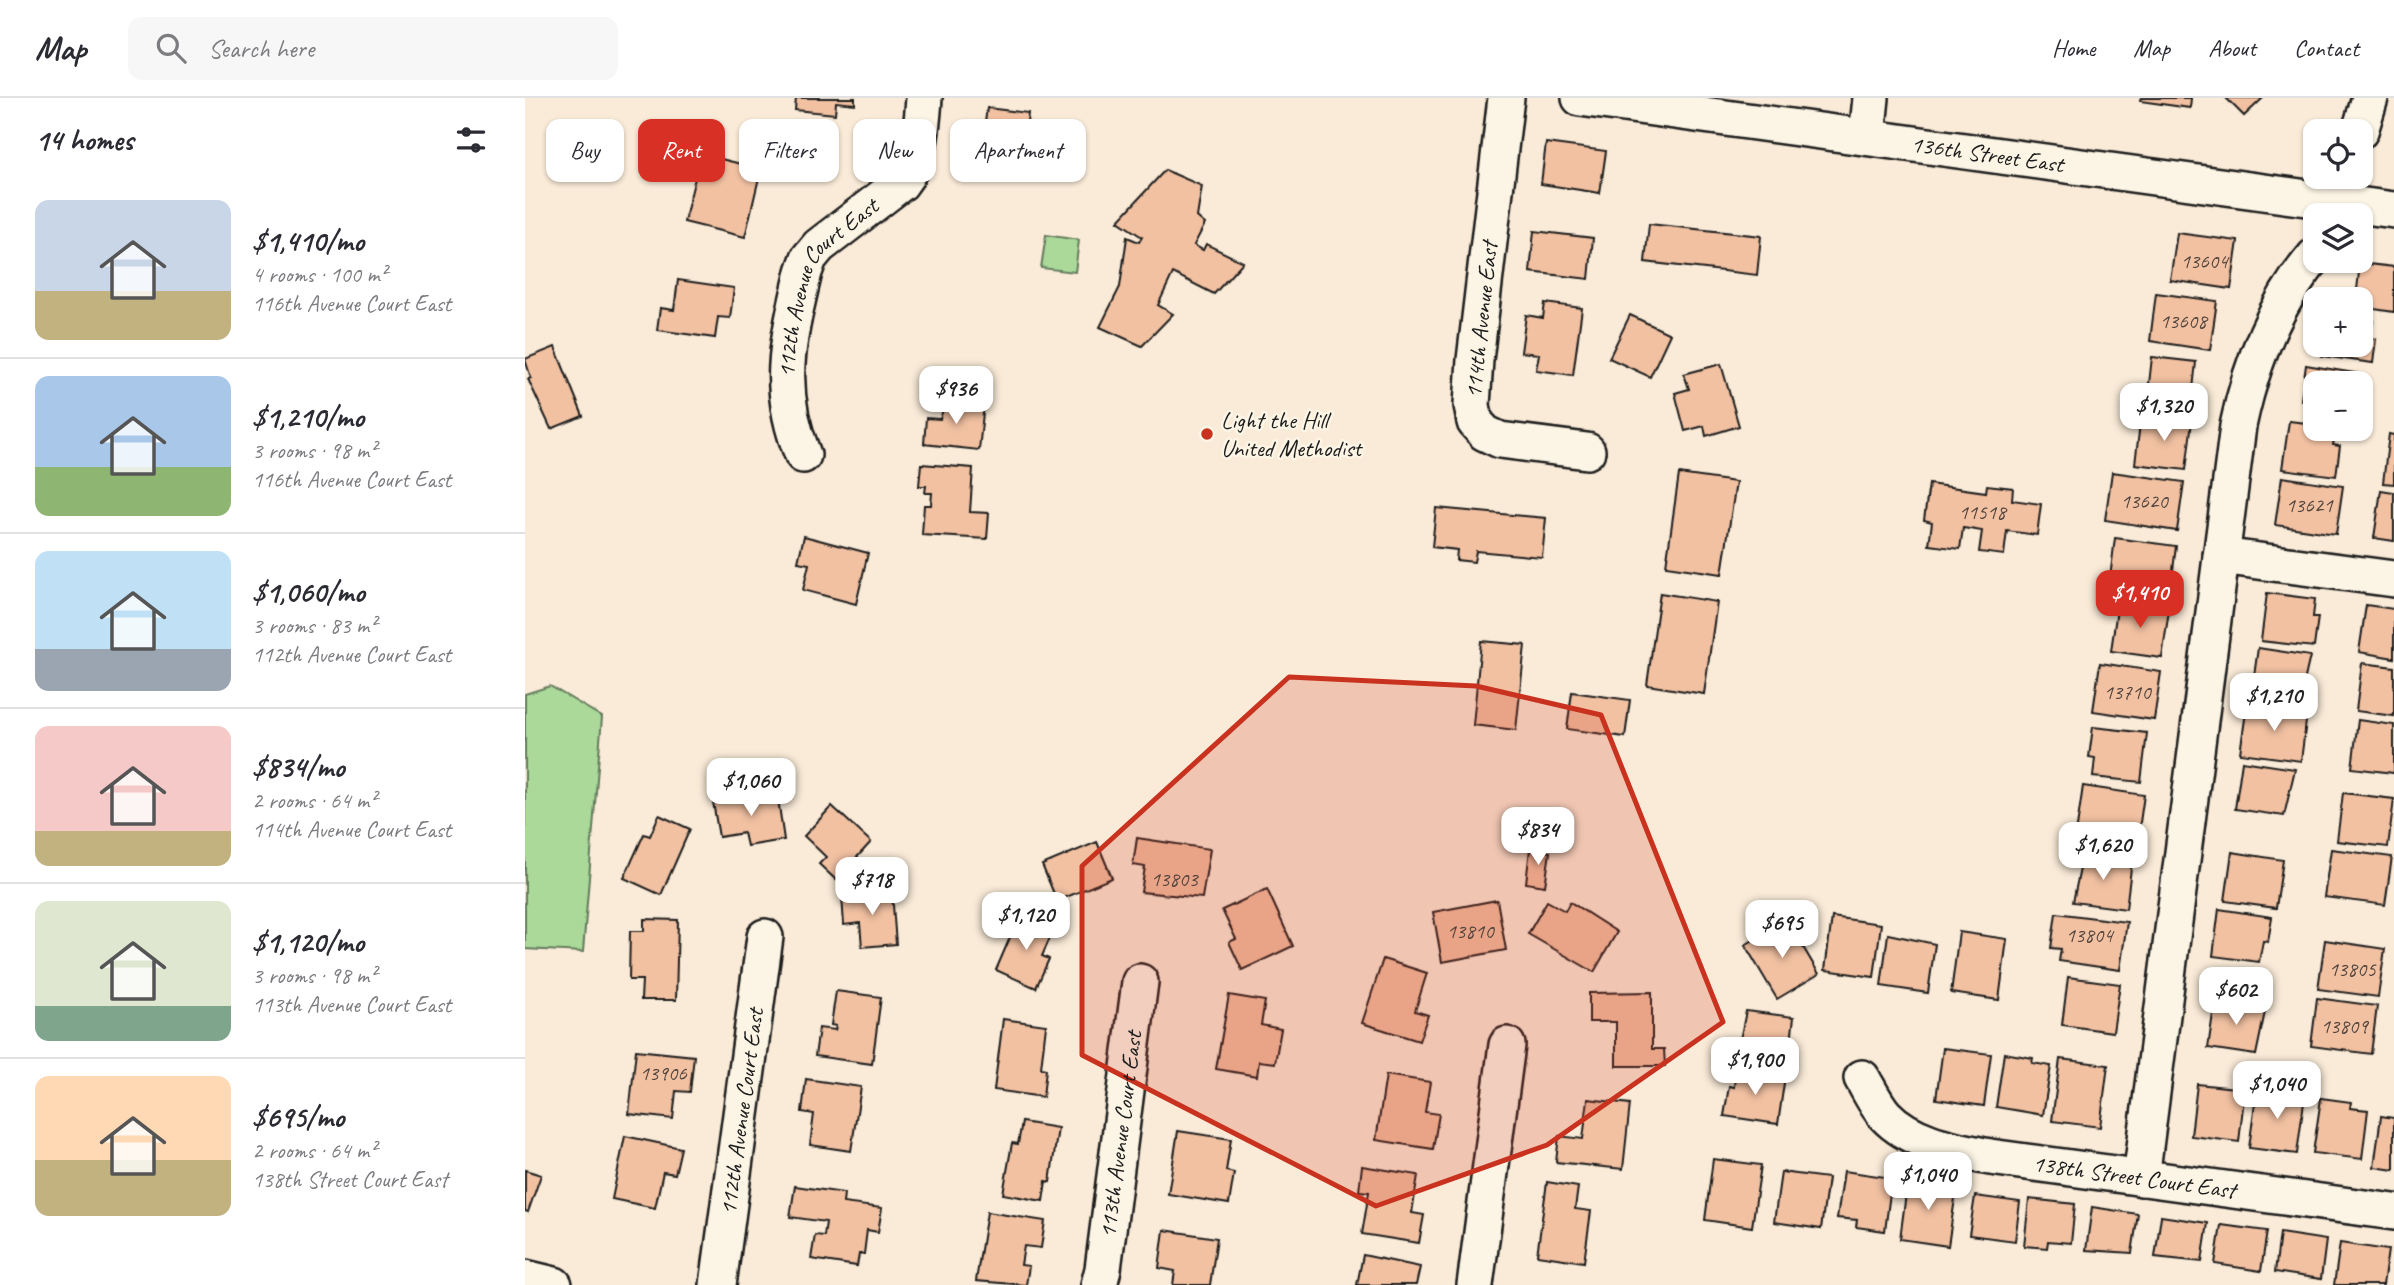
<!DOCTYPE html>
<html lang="en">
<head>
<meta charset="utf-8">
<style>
  :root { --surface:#fff; --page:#f7f7f7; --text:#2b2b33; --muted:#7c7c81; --line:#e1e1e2; --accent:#d93025 }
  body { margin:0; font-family:Caveat,sans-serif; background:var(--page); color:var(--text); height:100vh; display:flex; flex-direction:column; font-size:26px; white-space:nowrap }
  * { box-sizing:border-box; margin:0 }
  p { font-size:23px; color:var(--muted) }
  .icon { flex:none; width:38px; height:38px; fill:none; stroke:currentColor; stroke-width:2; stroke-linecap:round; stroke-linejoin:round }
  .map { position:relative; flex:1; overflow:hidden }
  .drawer { display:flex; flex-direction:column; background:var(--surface); width:525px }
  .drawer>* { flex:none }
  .guide { position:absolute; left:21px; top:21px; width:665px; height:63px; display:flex; gap:14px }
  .fabs { position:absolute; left:1778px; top:21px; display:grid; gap:14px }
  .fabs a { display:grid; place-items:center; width:70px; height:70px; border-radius:14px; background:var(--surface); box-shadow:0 2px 5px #0004; font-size:35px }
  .price { position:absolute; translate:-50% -60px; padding:0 16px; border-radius:14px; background:#fff; color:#222; font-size:23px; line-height:46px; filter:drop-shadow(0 2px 4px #0008) }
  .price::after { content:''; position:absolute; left:50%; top:42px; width:21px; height:16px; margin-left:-10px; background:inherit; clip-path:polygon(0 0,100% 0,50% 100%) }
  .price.selected { background:var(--accent); color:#fff }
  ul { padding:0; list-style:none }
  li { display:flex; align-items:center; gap:21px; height:175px; padding:0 35px }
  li+li { border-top:2px solid var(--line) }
  li span { display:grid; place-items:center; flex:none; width:196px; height:140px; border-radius:14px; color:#555 }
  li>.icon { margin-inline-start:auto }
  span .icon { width:84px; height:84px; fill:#fffc; stroke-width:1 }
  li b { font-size:30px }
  h2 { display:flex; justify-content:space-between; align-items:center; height:84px; padding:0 35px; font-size:30px }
  .chip { padding:0 24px; border-radius:14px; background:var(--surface); box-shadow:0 2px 5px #0004; font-size:24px; line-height:63px }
  .chip.selected { background:var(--accent); color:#fff }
  header { display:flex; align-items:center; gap:42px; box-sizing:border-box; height:98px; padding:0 35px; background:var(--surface); border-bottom:2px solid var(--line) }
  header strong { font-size:33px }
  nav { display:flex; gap:38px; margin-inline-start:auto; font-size:24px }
  .search { width:490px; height:63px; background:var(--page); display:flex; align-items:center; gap:18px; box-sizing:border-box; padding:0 24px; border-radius:14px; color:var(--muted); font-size:26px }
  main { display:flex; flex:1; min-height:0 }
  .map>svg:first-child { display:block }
  .green { fill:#aad99a; stroke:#637a5b; stroke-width:2 }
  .building { fill:#f2c1a2; stroke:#1c1c1c; stroke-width:2 }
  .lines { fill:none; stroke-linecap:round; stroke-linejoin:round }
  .minor-casing { stroke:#1c1c1c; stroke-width:40 }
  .minor { stroke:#fcf5e5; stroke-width:35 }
  .marked { fill:#c8321e; fill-opacity:0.2; stroke:#c8321e; stroke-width:5; stroke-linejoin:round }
  .poi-dot { fill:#c8321e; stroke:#fcf5e5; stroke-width:2.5 }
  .labels { text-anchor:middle; stroke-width:5; stroke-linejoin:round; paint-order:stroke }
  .number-label { font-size:21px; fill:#52453e }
  .street-label { font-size:24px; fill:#1c1c1c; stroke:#fcf5e5 }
  .poi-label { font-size:24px; fill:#1c1c1c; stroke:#fcf5e5; text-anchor:start }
</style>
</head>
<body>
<header>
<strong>Map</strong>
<div class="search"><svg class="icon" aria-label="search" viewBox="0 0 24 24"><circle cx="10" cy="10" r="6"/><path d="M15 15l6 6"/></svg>Search here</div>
<nav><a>Home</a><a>Map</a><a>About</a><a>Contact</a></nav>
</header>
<main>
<section class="drawer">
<h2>14 homes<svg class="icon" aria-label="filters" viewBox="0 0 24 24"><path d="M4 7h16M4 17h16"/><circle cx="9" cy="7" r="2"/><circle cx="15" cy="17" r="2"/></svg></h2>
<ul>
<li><span style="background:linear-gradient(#c9d6e8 65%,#c2b280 0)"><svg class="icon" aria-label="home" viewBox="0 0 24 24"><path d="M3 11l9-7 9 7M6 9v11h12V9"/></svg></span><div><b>$1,410/mo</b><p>4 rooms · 100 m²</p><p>116th Avenue Court East</p></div></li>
<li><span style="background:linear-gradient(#a9c7e8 65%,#8fb573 0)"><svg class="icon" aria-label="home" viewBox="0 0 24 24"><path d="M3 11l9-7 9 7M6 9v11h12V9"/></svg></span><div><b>$1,210/mo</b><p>3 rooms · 98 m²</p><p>116th Avenue Court East</p></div></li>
<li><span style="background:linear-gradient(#bfe0f5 70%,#9aa5b1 0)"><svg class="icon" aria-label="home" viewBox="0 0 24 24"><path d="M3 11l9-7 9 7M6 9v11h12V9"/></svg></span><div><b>$1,060/mo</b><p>3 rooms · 83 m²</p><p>112th Avenue Court East</p></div></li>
<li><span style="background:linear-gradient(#f6c9c9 75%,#c2b280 0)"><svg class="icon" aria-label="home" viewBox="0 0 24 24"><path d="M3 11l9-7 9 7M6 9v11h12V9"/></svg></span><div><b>$834/mo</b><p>2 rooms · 64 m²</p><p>114th Avenue Court East</p></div></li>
<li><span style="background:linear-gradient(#dfe7d0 75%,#7fa58c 0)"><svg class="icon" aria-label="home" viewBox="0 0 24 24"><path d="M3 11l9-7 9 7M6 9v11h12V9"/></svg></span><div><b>$1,120/mo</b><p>3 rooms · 98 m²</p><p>113th Avenue Court East</p></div></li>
<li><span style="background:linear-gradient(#ffd9b3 60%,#c2b280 0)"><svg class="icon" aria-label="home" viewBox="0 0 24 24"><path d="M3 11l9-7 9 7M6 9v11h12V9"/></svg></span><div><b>$695/mo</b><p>2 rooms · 64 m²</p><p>138th Street Court East</p></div></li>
</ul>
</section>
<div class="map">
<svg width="1869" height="1187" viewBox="0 0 1869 1187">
  <rect width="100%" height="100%" fill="#faebd8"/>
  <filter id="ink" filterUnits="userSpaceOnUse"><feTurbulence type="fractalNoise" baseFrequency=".0143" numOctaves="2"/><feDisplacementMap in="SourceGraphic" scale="14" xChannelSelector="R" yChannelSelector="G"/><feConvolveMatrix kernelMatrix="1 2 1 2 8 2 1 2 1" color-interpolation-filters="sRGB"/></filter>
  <g filter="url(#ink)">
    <g class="green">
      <path d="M 521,137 L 554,142 L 550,174 L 516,170 Z"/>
      <path d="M 25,588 L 77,619 L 58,854 L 0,851 L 0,596 Z"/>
    </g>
    <g class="building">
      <path d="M 271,0 L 330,0 L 330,6 L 311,4 L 310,16 L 270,12 Z"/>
      <path d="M 1616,0 L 1666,0 L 1665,10 L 1615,3 Z"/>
      <path d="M 1701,0 L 1738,0 L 1719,18 Z"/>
      <path d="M 462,10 L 503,15 L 498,65 L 444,59 L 447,30 L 459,31 Z"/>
      <path d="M 1021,45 L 1081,53 L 1075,95 L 1016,86 Z"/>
      <path d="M 176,56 L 236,71 L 220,139 L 159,124 Z"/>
      <path d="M 640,72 L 677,88 L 672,119 L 680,126 L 669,147 L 678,152 L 681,146 L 718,164 L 689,196 L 648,175 L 633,207 L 648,216 L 617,248 L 575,229 L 595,189 L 602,139 L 614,144 L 617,139 L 593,123 Z"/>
      <path d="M 1124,126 L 1236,138 L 1232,177 L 1120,164 Z"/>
      <path d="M 1009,133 L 1068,140 L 1064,181 L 1005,174 Z"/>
      <path d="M 1652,135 L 1713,143 L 1706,191 L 1645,182 Z"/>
      <path d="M 1835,165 L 1869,169 L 1869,214 L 1836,209 L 1836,201 L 1831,201 Z"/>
      <path d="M 153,182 L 209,190 L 205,220 L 193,219 L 190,240 L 132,232 L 135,210 L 149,212 Z"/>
      <path d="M 1631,195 L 1692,203 L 1685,252 L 1625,243 Z"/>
      <path d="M 1020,205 L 1057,210 L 1048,277 L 1011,272 L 1014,256 L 996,254 L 1001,217 L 1018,220 Z"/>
      <path d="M 1105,217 L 1145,236 L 1125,279 L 1084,260 Z"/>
      <path d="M 1836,220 L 1848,222 L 1845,240 L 1851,241 L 1848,265 L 1797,258 L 1798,247 L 1836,247 Z"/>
      <path d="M 30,249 L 58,318 L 26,331 L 3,281 L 6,280 L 0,261 Z"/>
      <path d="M 1627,259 L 1671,264 L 1666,309 L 1622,304 Z"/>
      <path d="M 1196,266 L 1214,328 L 1181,338 L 1179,328 L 1160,333 L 1150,295 L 1164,291 L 1159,276 Z"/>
      <path d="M 1781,267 L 1836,276 L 1835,285 L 1790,285 L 1790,317 L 1781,316 L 1783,303 L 1776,302 Z"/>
      <path d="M 421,302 L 459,306 L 454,352 L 399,346 L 401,320 L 415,321 Z"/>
      <path d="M 1616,318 L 1667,323 L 1661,372 L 1610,366 Z"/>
      <path d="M 1764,323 L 1790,326 L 1790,331 L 1811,331 L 1808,347 L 1815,348 L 1811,378 L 1757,371 Z"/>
      <path d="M 1864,336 L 1869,337 L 1869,386 L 1858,385 Z"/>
      <path d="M 396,366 L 448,370 L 445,414 L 464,415 L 462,441 L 397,437 L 399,407 L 406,407 L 407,395 L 400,395 L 401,388 L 394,388 Z"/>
      <path d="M 1587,374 L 1659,384 L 1652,433 L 1580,422 Z"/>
      <path d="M 1154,376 L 1211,384 L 1197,476 L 1141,468 Z"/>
      <path d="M 1757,379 L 1818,388 L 1811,436 L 1750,427 Z"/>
      <path d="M 1404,386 L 1461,394 L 1462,387 L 1488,390 L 1487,402 L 1516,406 L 1512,437 L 1482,433 L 1479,457 L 1454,454 L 1457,433 L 1438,430 L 1435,451 L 1404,447 L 1407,424 L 1399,422 Z"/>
      <path d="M 1856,392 L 1869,394 L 1869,443 L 1849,440 Z"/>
      <path d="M 911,410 L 1021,420 L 1017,459 L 951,453 L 949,464 L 931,462 L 932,452 L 907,449 Z"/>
      <path d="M 279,438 L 343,455 L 331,506 L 278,492 L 284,466 L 273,464 Z"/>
      <path d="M 1590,440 L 1651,448 L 1645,496 L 1584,488 Z"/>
      <path d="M 1135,495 L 1192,504 L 1179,596 L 1122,587 Z"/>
      <path d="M 1742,495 L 1790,501 L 1788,519 L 1793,519 L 1789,549 L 1736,543 Z"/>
      <path d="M 1593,504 L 1644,512 L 1637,560 L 1586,553 Z"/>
      <path d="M 1841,507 L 1869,511 L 1869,560 L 1834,554 Z"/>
      <path d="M 956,543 L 1000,547 L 991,632 L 948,627 Z"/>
      <path d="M 1733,550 L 1785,558 L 1774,606 L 1726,599 Z"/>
      <path d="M 1575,565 L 1636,574 L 1629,622 L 1568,613 Z"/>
      <path d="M 1837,565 L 1869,569 L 1869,618 L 1831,613 Z"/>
      <path d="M 1047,594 L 1105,602 L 1100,639 L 1042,631 Z"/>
      <path d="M 1722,607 L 1782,615 L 1776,663 L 1715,655 Z"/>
      <path d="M 1833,622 L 1869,627 L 1869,675 L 1827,670 Z"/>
      <path d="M 1568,629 L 1622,635 L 1616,684 L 1568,679 L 1570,660 L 1564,659 Z"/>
      <path d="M 1717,663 L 1770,671 L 1759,718 L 1710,711 Z"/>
      <path d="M 1558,688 L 1619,697 L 1612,745 L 1551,736 Z"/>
      <path d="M 252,694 L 259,742 L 222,748 L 219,735 L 194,739 L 188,704 Z"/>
      <path d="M 1818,695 L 1869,701 L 1863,749 L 1812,743 Z"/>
      <path d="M 307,708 L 346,744 L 311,782 L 294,766 L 301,759 L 279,738 Z"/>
      <path d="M 134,717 L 165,731 L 136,797 L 99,780 L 119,736 L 125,738 Z"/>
      <path d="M 612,740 L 685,751 L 677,800 L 616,794 L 620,769 L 608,767 Z"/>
      <path d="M 572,744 L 587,780 L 532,803 L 517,767 Z"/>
      <path d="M 1005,751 L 1025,754 L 1020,788 L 1001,785 Z"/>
      <path d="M 1806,751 L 1867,759 L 1860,807 L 1799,799 Z"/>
      <path d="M 1707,754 L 1758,762 L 1751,810 L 1700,803 Z"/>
      <path d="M 1558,756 L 1607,762 L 1601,811 L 1548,804 Z"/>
      <path d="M 742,791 L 768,848 L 717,872 L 704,844 L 711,841 L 697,812 Z"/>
      <path d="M 367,794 L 371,846 L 337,849 L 335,825 L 319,827 L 317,798 Z"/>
      <path d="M 972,802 L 981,852 L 917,864 L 908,814 Z"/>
      <path d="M 1022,803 L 1040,813 L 1045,804 L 1092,834 L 1069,874 L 1003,836 Z"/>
      <path d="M 1694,811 L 1747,819 L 1743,844 L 1738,843 L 1734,864 L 1688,858 Z"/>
      <path d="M 1531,815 L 1602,824 L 1595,872 L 1534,863 L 1536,851 L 1526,850 Z"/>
      <path d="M 495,816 L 529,831 L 517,858 L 524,861 L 511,890 L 471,872 Z"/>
      <path d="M 1307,819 L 1356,826 L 1349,879 L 1300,872 Z"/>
      <path d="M 119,821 L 153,822 L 151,902 L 116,902 L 117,882 L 104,882 L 105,833 L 119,833 Z"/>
      <path d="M 1262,822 L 1294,876 L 1252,901 L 1220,847 Z"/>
      <path d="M 1434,834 L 1482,841 L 1474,902 L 1426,895 Z"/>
      <path d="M 1363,836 L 1410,846 L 1403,895 L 1356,888 Z"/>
      <path d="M 1800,842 L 1860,851 L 1853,899 L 1793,891 Z"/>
      <path d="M 858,861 L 902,875 L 890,913 L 903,917 L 894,943 L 837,925 Z"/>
      <path d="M 1543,879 L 1595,886 L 1588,934 L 1537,927 Z"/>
      <path d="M 311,893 L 356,899 L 347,966 L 290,958 L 294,930 L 310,932 L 311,928 L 306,927 Z"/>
      <path d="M 1127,894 L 1127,951 L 1139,951 L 1140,968 L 1091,968 L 1091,924 L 1064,924 L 1064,895 Z"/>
      <path d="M 704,897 L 740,903 L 736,927 L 756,931 L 750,965 L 734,963 L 732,978 L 691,971 Z"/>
      <path d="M 1792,900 L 1852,908 L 1846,956 L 1786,948 Z"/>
      <path d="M 1690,902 L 1741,909 L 1731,957 L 1683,950 Z"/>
      <path d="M 1221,913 L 1269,919 L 1263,967 L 1211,961 Z"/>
      <path d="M 478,921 L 521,927 L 516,970 L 521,971 L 518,999 L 469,992 Z"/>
      <path d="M 1418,950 L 1466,956 L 1459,1008 L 1411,1001 Z"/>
      <path d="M 111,952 L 169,958 L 165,994 L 151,993 L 148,1021 L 104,1016 Z"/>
      <path d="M 1479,955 L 1508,960 L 1507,965 L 1526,968 L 1518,1017 L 1471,1009 Z"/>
      <path d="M 1535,961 L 1583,967 L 1575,1029 L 1527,1023 Z"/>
      <path d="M 1211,971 L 1260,978 L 1253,1026 L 1199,1018 L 1204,988 L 1209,989 Z"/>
      <path d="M 861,977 L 905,984 L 900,1014 L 914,1016 L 908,1051 L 851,1042 Z"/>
      <path d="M 281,981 L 336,989 L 326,1053 L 285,1047 L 289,1016 L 277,1014 Z"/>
      <path d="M 1672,986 L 1720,991 L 1714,1044 L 1666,1038 Z"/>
      <path d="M 1732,990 L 1780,996 L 1772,1056 L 1724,1050 Z"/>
      <path d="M 1796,1000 L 1826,1004 L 1825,1010 L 1843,1012 L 1837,1061 L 1788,1055 Z"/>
      <path d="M 1063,1001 L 1105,1006 L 1098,1071 L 1031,1064 L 1034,1038 L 1058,1041 Z"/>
      <path d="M 1856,1018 L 1869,1020 L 1869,1072 L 1849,1069 Z"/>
      <path d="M 497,1024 L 533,1030 L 525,1084 L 521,1083 L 518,1103 L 478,1096 L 487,1045 L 493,1046 Z"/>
      <path d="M 653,1033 L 706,1041 L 701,1073 L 709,1075 L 704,1106 L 643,1096 Z"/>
      <path d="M 100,1038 L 156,1050 L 150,1076 L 138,1074 L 130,1110 L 87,1101 Z"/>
      <path d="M 1188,1061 L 1236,1067 L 1227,1129 L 1180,1122 Z"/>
      <path d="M 837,1068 L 893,1077 L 887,1115 L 899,1117 L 894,1145 L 837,1136 L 844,1094 L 834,1093 Z"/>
      <path d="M 0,1072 L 16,1077 L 3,1114 L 0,1113 Z"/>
      <path d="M 1319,1073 L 1367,1080 L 1360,1133 L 1331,1129 L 1332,1122 L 1312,1120 Z"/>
      <path d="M 1256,1074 L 1303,1080 L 1296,1131 L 1249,1124 Z"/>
      <path d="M 1383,1080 L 1432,1087 L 1423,1148 L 1375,1141 Z"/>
      <path d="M 1022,1084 L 1053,1089 L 1050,1111 L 1066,1113 L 1059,1164 L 1012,1157 Z"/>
      <path d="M 270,1088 L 319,1095 L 318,1105 L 357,1110 L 353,1134 L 342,1132 L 339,1156 L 334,1156 L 332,1168 L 286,1161 L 290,1137 L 299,1138 L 301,1124 L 265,1119 Z"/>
      <path d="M 1450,1098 L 1495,1104 L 1490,1143 L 1444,1137 Z"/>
      <path d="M 1504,1101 L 1550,1106 L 1546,1145 L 1523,1143 L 1522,1150 L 1499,1148 Z"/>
      <path d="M 1567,1109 L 1613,1116 L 1607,1155 L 1561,1152 Z"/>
      <path d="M 462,1114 L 520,1123 L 516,1150 L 499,1148 L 496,1167 L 504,1168 L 501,1187 L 451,1183 Z"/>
      <path d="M 1636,1118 L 1683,1125 L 1677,1164 L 1630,1159 Z"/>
      <path d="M 1696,1127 L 1742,1133 L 1736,1173 L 1690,1166 Z"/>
      <path d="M 639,1132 L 692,1140 L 685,1187 L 648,1187 L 650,1173 L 634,1170 Z"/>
      <path d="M 1755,1135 L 1801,1142 L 1796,1181 L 1750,1174 Z"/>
      <path d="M 1815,1145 L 1863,1152 L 1858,1187 L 1809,1187 Z"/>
      <path d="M 838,1157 L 895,1169 L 891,1187 L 832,1187 Z"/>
    </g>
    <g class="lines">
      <g class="minor-casing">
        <g id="minor">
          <path d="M 981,0 L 950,262 L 947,307 L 950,324 L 960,335 L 975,342 L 1062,353"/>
          <path id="s1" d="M 1055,0 L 1869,112"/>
          <path d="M 1835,33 L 1845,0"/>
          <path d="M 1342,39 L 1346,0"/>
          <path id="s2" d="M 278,357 C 250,290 263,242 279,174 L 284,160 L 294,148 L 376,85 C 395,62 397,29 399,0"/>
          <path d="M 1696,458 L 1869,481"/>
          <path id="s3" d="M 1337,980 C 1344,992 1351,1007 1360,1017 C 1386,1045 1430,1052 1465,1059 L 1869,1114"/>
          <path d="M 1616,1080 L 1713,328 C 1726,266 1749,206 1790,158"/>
          <path d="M 0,1180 L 29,1187"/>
          <path id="s4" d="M 193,1187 L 240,839"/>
          <path id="s5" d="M 574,1187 L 578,1171 L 615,884"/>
          <path d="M 950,1187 L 982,947"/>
        </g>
      </g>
      <use href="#minor" class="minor"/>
    </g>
  </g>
  <path class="marked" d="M 764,579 L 951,588 L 1076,617 L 1198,924 L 1022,1047 L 851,1108 L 557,957 L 557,768 Z"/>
  <circle class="poi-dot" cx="682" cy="336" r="7"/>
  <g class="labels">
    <g class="number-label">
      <text x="1679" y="170">13604</text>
      <text x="1658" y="230">13608</text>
      <text x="1619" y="410">13620</text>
      <text x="1784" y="414">13621</text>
      <text x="1457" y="421">11518</text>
      <text x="1602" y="601">13710</text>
      <text x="649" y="788">13803</text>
      <text x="945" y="840">13810</text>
      <text x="1564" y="844">13804</text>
      <text x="1827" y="878">13805</text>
      <text x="1819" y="935">13809</text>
      <text x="138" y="982">13906</text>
    </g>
    <g class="street-label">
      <text dy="8" stroke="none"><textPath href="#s1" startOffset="411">136th Street East</textPath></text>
      <text dy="8" stroke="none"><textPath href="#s2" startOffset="184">112th Avenue Court East</textPath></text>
      <text transform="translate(956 222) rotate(-84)" y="8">114th Avenue East</text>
      <text dy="8" stroke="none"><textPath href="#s4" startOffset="175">112th Avenue Court East</textPath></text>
      <text dy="8" stroke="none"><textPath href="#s5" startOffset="152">113th Avenue Court East</textPath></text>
      <text dy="8" stroke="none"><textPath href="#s3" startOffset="304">138th Street Court East</textPath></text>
    </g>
    <g class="poi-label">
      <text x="696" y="330">Light the Hill<tspan x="696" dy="28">United Methodist</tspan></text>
    </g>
  </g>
</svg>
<div class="fabs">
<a><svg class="icon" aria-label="locate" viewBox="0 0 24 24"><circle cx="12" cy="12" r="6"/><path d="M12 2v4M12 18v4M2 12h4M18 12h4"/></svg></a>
<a><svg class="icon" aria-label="layers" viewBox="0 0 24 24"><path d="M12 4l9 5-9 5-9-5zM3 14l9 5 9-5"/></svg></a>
<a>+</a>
<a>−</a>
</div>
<b class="price" style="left:431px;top:328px">$936</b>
<b class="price" style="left:1639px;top:345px">$1,320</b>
<b class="price selected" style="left:1615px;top:532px">$1,410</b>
<b class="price" style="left:1749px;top:635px">$1,210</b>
<b class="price" style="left:226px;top:720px">$1,060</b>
<b class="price" style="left:1013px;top:769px">$834</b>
<b class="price" style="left:1578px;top:784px">$1,620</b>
<b class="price" style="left:347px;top:819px">$718</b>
<b class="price" style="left:501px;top:854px">$1,120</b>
<b class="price" style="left:1257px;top:862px">$695</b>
<b class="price" style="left:1711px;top:929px">$602</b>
<b class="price" style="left:1230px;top:999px">$1,900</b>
<b class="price" style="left:1752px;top:1023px">$1,040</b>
<b class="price" style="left:1403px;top:1114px">$1,040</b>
<div class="guide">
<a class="chip">Buy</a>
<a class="chip selected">Rent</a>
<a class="chip">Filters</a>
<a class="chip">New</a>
<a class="chip">Apartment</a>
</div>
</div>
</main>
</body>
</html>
